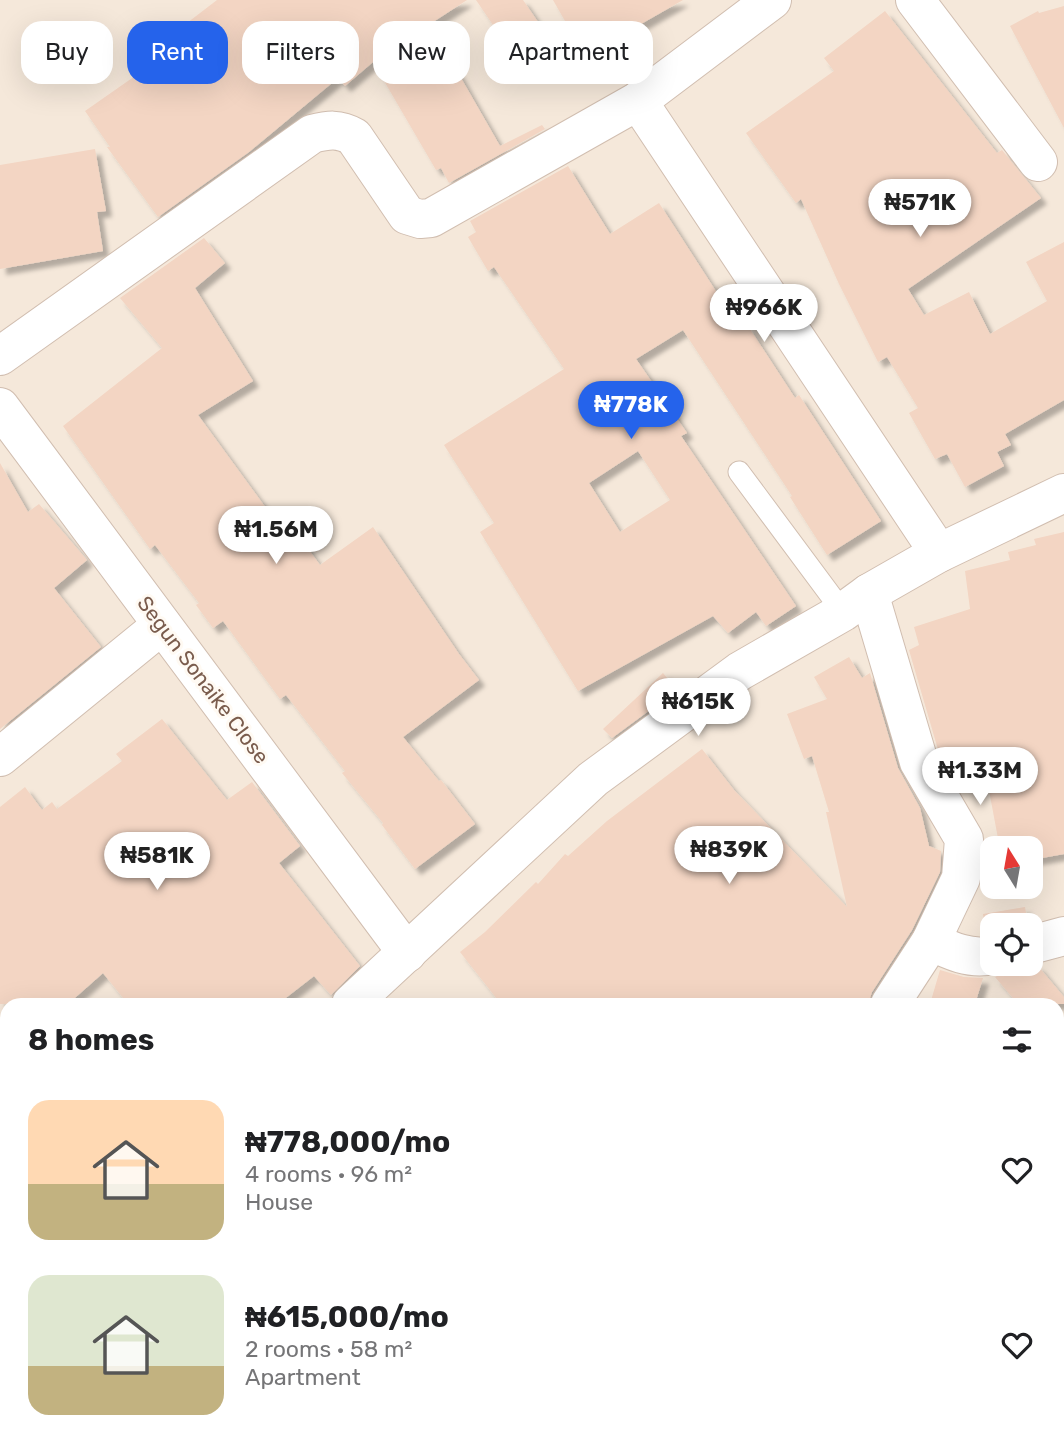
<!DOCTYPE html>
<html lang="en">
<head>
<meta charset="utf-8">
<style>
  :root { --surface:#fff; --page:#f2f2f2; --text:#202124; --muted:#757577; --accent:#2563eb }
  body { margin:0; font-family:Rubik,sans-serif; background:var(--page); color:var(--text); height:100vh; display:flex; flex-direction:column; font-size:26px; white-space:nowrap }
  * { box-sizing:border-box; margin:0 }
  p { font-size:23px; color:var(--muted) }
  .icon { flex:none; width:38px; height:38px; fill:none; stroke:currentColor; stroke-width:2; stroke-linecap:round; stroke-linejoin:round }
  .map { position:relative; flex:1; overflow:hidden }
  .sheet { position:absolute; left:0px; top:998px; width:1064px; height:450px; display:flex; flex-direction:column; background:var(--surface); border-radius:21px 21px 0 0; box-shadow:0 7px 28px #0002 }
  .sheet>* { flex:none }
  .banner { position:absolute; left:21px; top:21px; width:700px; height:63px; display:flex; gap:14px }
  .needle { width:46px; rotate:349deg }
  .fabs { position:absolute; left:980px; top:836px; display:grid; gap:14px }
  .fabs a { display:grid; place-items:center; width:63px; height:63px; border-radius:14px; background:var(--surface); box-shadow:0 7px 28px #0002; font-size:35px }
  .price { position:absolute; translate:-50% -60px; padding:0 16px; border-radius:24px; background:#fff; color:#222; font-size:23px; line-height:46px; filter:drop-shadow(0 2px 4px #0008) }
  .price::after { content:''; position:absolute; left:50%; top:42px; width:21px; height:16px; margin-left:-10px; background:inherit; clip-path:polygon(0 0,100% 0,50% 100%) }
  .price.on { background:var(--accent); color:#fff }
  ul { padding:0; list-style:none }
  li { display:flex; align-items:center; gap:21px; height:175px; padding:0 28px }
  li span { display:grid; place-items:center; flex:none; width:196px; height:140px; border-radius:21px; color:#555 }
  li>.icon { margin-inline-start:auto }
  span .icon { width:84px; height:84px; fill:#fffc; stroke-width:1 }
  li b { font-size:30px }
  h2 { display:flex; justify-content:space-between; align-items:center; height:84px; padding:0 28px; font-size:30px }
  .tag { padding:0 24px; border-radius:21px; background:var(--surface); box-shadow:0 7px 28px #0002; font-size:24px; line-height:63px }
  .tag.on { background:var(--accent); color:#fff }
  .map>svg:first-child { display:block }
  .residential { fill:#f5e8da; fill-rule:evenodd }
  .building { fill:#f3d5c3; fill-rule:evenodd; filter:url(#shadow) }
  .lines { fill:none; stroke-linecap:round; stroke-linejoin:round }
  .service-casing { stroke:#d1beb0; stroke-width:23 }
  .minor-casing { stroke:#d1beb0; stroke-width:40 }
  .service { stroke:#fff; stroke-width:21 }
  .minor { stroke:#fff; stroke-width:38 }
  .labels { text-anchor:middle; stroke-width:6; stroke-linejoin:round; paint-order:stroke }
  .street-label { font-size:21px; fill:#7a5c4d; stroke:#fffaf3 }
</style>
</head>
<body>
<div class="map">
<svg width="1064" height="1447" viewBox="0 0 1064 1447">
  <defs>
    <filter id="shadow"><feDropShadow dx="6" dy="6" stdDeviation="2" flood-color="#0004"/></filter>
  </defs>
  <rect width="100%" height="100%" fill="#fdf6ec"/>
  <path class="residential" d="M 0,0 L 1064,0 L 1064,1447 L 0,1447 ZM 992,849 L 1031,849 L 1031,887 L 992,887 ZM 992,926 L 1031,926 L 1031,964 L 992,964 ZM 7,1004 L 1057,1004 L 1057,1440 L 7,1440 Z"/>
  <g class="building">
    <path d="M 217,0 L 467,0 L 430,24 L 500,146 L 542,125 L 545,129 L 449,183 L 441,168 L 436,170 L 373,62 L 345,86 L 338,78 L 249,152 L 158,217 L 107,147 L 110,147 L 85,111 L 178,46 L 170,36 Z"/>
    <path d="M 476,0 L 523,0 L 538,22 L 506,44 Z"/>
    <path d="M 553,0 L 683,0 L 585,56 Z"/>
    <path d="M 1064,6 L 1064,128 L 1010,26 L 1038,11 L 1039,13 Z"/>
    <path d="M 885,11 L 997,153 L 1002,150 L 1041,198 L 908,289 L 924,315 L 969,292 L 990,334 L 1047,301 L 1026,262 L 1064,242 L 1064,400 L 1005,434 L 1011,445 L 997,452 L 1004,466 L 965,487 L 947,454 L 935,459 L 909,413 L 918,408 L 887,357 L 878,362 L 839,284 L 801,199 L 796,203 L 746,133 L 834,71 L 824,58 Z"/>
    <path d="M 95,149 L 106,211 L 97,212 L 103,251 L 0,269 L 0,165 Z"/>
    <path d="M 568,166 L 610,234 L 659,203 L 741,330 L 748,326 L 795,398 L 799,395 L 881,521 L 827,555 L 790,497 L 792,496 L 683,330 L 636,359 L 687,433 L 681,436 L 796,606 L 766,626 L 756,612 L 728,633 L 713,616 L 578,691 L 480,532 L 494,523 L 444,445 L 564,369 L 494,267 L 488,271 L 468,237 L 476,232 L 470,221 ZM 638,451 L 670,500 L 620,532 L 589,483 Z"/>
    <path d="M 204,238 L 225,263 L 195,288 L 253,381 L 198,415 L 274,519 L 282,513 L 320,565 L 373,527 L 459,654 L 479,680 L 403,737 L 439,781 L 441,780 L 475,824 L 415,869 L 382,825 L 383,823 L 342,773 L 345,771 L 286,695 L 280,699 L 223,621 L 213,628 L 196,605 L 199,603 L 155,545 L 150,549 L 63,426 L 162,348 L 120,298 Z"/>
    <path d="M 0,463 L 28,512 L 39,504 L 87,560 L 54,588 L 101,647 L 0,729 Z"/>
    <path d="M 1064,532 L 1064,854 L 1031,860 L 1031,849 L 1000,849 L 982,753 L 944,762 L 939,753 L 909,650 L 919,645 L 914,627 L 970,609 L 965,571 L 1010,560 L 1008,552 L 1036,545 L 1034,539 Z"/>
    <path d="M 849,657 L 862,678 L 870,673 L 898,768 L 920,808 L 929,846 L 941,851 L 940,872 L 912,930 L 872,992 L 868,1004 L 501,1004 L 460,952 L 485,932 L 536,882 L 538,884 L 565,854 L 568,856 L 607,821 L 702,749 L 734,790 L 847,907 L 826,812 L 829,812 L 812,756 L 804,759 L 787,714 L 827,699 L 814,677 Z"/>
    <path d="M 663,673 L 677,690 L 612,738 L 603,729 Z"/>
    <path d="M 162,719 L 227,800 L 252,782 L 300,846 L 279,863 L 360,966 L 331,995 L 314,976 L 278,1004 L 128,1004 L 103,973 L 68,1004 L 0,1004 L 0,807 L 25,787 L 42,810 L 52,802 L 57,809 L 122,761 L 116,754 Z"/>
    <path d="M 1025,907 L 1028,923 L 1022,926 L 992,926 L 992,934 L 986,934 L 983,914 Z"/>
    <path d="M 1012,964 L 1038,966 L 1064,997 L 1064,1004 L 1018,1004 L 995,977 L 1005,972 Z"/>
    <path d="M 940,970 L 964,977 L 983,978 L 975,1004 L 930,1004 Z"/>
  </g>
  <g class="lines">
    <g class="service-casing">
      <path id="service" d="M 739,472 L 843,612"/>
    </g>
    <g class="minor-casing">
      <g id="minor">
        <path d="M 915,0 L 1038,162"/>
        <path d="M 638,101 L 939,553"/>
        <path d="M 0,356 L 312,134 C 328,130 339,128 354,137 L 407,215 L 420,219 L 431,218 L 638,101 L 772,0"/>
        <path d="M 0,407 L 407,953"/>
        <path d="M 869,593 L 919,762 L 964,839 L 961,878 L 931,941 L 890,1004"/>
        <path d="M 0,757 L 162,625"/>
        <path d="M 931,941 C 950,951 971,960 992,955"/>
        <path d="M 1031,945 L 1064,936"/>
        <path d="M 351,1004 L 593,779 L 740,671 L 843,612 L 869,593 L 939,553 L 1064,493"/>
        <path d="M 0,1301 L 7,1296"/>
        <path d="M 677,1440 L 693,1447"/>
      </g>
    </g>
    <use href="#service" class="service"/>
    <use href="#minor" class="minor"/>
  </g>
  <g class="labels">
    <g class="street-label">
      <text transform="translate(203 680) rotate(53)" y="7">Segun Sonaike Close</text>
    </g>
  </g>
</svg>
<div class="fabs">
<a><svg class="needle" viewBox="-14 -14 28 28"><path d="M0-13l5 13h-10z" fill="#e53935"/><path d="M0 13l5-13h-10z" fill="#757577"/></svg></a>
<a><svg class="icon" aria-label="locate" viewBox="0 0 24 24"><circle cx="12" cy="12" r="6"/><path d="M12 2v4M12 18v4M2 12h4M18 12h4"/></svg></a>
</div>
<b class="price" style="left:920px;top:239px">₦571K</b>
<b class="price" style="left:764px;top:344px">₦966K</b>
<b class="price on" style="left:631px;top:441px">₦778K</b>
<b class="price" style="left:276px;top:566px">₦1.56M</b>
<b class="price" style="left:698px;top:738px">₦615K</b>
<b class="price" style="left:980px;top:807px">₦1.33M</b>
<b class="price" style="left:729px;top:886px">₦839K</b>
<b class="price" style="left:157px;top:892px">₦581K</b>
<div class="banner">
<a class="tag">Buy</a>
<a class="tag on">Rent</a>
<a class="tag">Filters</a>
<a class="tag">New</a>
<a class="tag">Apartment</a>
</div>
<section class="sheet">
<h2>8 homes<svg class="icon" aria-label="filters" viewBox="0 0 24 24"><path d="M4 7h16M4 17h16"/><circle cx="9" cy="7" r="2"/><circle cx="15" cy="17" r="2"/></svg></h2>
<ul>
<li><span style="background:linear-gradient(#ffd9b3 60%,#c2b280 0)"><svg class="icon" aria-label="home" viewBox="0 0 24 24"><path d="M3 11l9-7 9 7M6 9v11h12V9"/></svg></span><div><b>₦778,000/mo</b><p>4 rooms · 96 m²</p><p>House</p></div><svg class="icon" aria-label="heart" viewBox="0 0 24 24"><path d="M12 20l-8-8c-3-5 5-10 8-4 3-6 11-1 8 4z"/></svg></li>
<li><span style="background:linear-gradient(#dfe7d0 65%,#c2b280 0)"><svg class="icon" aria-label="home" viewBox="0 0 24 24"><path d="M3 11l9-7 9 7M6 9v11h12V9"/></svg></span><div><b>₦615,000/mo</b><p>2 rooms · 58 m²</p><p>Apartment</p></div><svg class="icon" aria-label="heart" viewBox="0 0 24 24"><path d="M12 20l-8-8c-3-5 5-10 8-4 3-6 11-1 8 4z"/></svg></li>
</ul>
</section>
</div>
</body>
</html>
